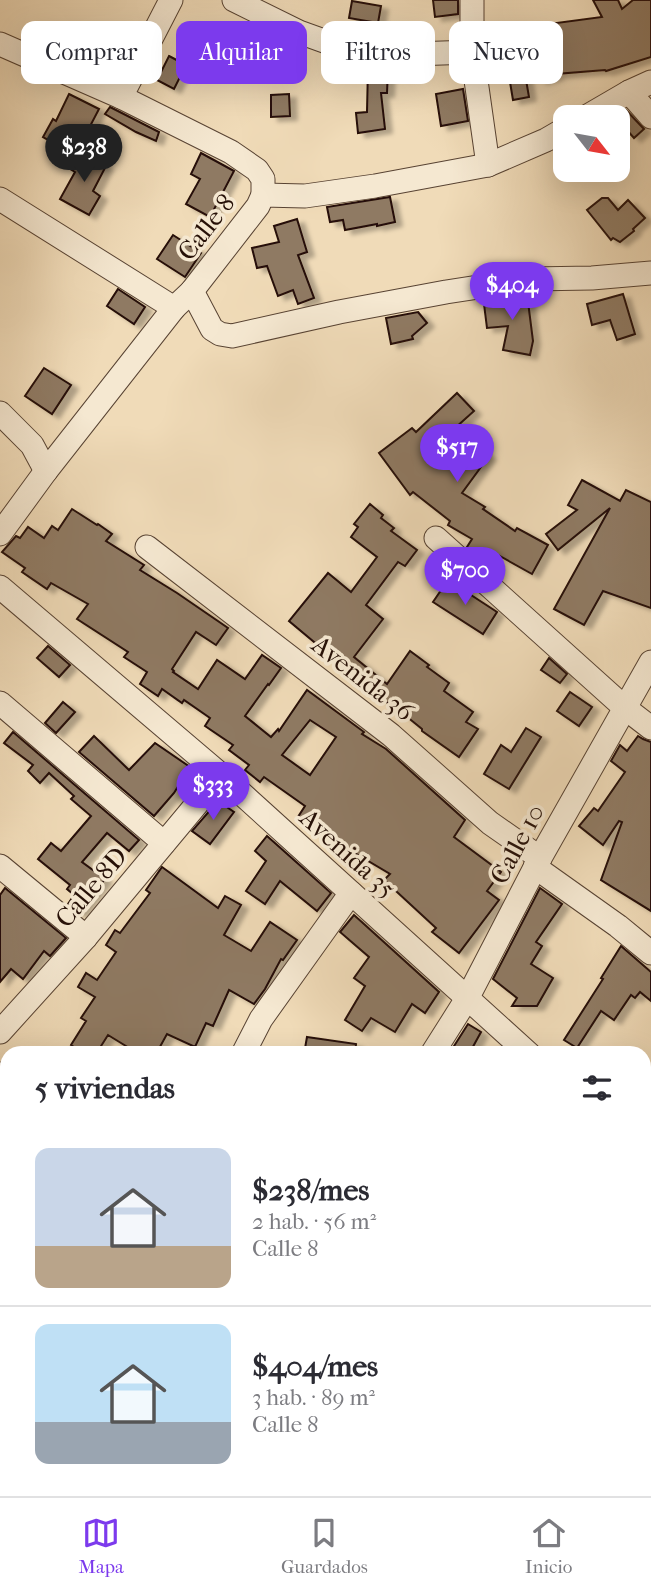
<!DOCTYPE html>
<html lang="es">
<head>
<meta charset="utf-8">
<style>
  :root { --surface:#fff; --page:#f7f7f7; --text:#2b2b33; --muted:#7c7c81; --line:#e1e1e2; --accent:#7c3aed }
  body { margin:0; font-family:"IM FELL French Canon",serif; background:var(--page); color:var(--text); height:100vh; display:flex; flex-direction:column; font-size:26px; white-space:nowrap }
  * { box-sizing:border-box; margin:0 }
  p { font-size:23px; color:var(--muted) }
  .icon { flex:none; width:38px; height:38px; fill:none; stroke:currentColor; stroke-width:2; stroke-linecap:round; stroke-linejoin:round }
  .map { position:relative; flex:1; overflow:hidden }
  .drawer { position:absolute; left:0px; top:1046px; width:651px; height:450px; display:flex; flex-direction:column; background:var(--surface); border-radius:21px 21px 0 0; box-shadow:0 7px 28px #0002 }
  .drawer>* { flex:none }
  .guide { position:absolute; left:21px; top:21px; width:609px; height:63px; display:flex; gap:14px }
  .needle { width:46px; rotate:121deg }
  .tools { position:absolute; left:553px; top:105px; display:grid; gap:14px }
  .tools a { display:grid; place-items:center; width:77px; height:77px; border-radius:14px; background:var(--surface); box-shadow:0 7px 28px #0002; font-size:35px }
  .price { position:absolute; translate:-50% -60px; padding:0 16px; border-radius:24px; background:var(--accent); color:#fff; font-size:23px; line-height:46px; filter:drop-shadow(0 2px 4px #0008) }
  .price::after { content:''; position:absolute; left:50%; top:42px; width:21px; height:16px; margin-left:-10px; background:inherit; clip-path:polygon(0 0,100% 0,50% 100%) }
  .price.active { background:#222; color:#fff }
  ul { padding:0; list-style:none }
  li { display:flex; align-items:center; gap:21px; height:175px; padding:0 35px }
  li+li { border-top:2px solid var(--line) }
  li span { display:grid; place-items:center; flex:none; width:196px; height:140px; border-radius:14px; color:#555 }
  li>.icon { margin-inline-start:auto }
  span .icon { width:84px; height:84px; fill:#fffc; stroke-width:1 }
  li b { font-size:30px }
  h2 { display:flex; justify-content:space-between; align-items:center; height:84px; padding:0 35px; font-size:30px }
  .tag { padding:0 24px; border-radius:14px; background:var(--surface); box-shadow:0 7px 28px #0002; font-size:24px; line-height:63px }
  .tag.active { background:var(--accent); color:#fff }
  .tab-bar { display:flex; justify-content:space-around; align-items:center; height:98px; border-top:2px solid var(--line); background:var(--surface); font-size:19px; color:var(--muted) }
  .tab-bar a { display:grid; justify-items:center; gap:4px }
  .tab-bar .active { color:var(--accent) }
  .map>svg:first-child { display:block }
  .building { fill:#8f7a63; stroke:#261007; stroke-width:2; fill-rule:evenodd; filter:url(#shadow) }
  .lines { fill:none; stroke-linecap:round; stroke-linejoin:round }
  .minor-casing { stroke:#584333; stroke-width:25 }
  .minor { stroke:#f5e8d1; stroke-width:23 }
  .labels { text-anchor:middle; stroke-width:7; stroke-linejoin:round; paint-order:stroke }
  .street-label { font-size:26px; fill:#261007; stroke:#f5e8d1 }
</style>
</head>
<body>
<div class="map">
<svg width="651" height="1496" viewBox="0 0 651 1496">
  <defs>
    <filter id="shadow"><feDropShadow dx="7" dy="4" stdDeviation="2" flood-color="#0004"/></filter>
  </defs>
  <rect width="100%" height="100%" fill="#f0dbb8"/>
  <filter id="stains"><feTurbulence type="fractalNoise" baseFrequency=".00286" numOctaves="4"/><feColorMatrix values="0 0 0 0 .2 0 0 0 0 .09 0 0 0 0 .02 0 0 0 .5 -.17"/></filter>
  <radialGradient id="worn" r=".72"><stop offset=".6" stop-color="#630" stop-opacity="0"/><stop offset="1" stop-color="#630" stop-opacity=".3"/></radialGradient>
  <g class="building">
    <path d="M 433,0 L 458,0 L 458,14 L 435,17 Z"/>
    <path d="M 593,0 L 618,0 L 622,9 L 633,0 L 651,0 L 651,57 L 606,71 L 605,70 L 556,74 L 556,76 L 540,80 L 533,42 L 499,46 L 496,31 L 602,17 Z"/>
    <path d="M 352,1 L 381,6 L 378,23 L 349,18 Z"/>
    <path d="M 169,56 L 186,65 L 174,89 L 157,80 Z"/>
    <path d="M 368,67 L 388,68 L 387,93 L 381,93 L 385,129 L 358,133 L 356,113 L 367,112 Z"/>
    <path d="M 525,74 L 529,97 L 513,100 L 509,76 Z"/>
    <path d="M 463,89 L 468,121 L 441,126 L 436,94 Z"/>
    <path d="M 69,94 L 99,109 L 75,155 L 43,137 L 53,119 L 56,121 Z"/>
    <path d="M 289,94 L 290,116 L 271,117 L 271,95 Z"/>
    <path d="M 110,107 L 159,132 L 156,141 L 136,132 L 105,114 Z"/>
    <path d="M 626,110 L 644,129 L 634,138 L 618,120 L 618,117 L 615,117 Z"/>
    <path d="M 80,152 L 106,166 L 93,191 L 100,196 L 89,215 L 60,199 L 75,172 L 70,169 Z"/>
    <path d="M 201,153 L 234,171 L 210,217 L 186,204 L 200,179 L 191,174 Z"/>
    <path d="M 390,197 L 395,222 L 377,226 L 377,224 L 345,230 L 343,220 L 330,222 L 327,207 Z"/>
    <path d="M 602,198 L 608,198 L 618,210 L 628,200 L 645,218 L 633,229 L 634,231 L 620,242 L 613,238 L 611,240 L 587,210 Z"/>
    <path d="M 297,219 L 307,252 L 298,255 L 314,298 L 298,304 L 293,290 L 278,296 L 267,266 L 257,268 L 252,248 L 279,242 L 274,226 Z"/>
    <path d="M 173,235 L 201,253 L 185,277 L 157,259 Z"/>
    <path d="M 118,289 L 145,307 L 134,324 L 107,306 Z"/>
    <path d="M 527,294 L 533,341 L 530,355 L 503,350 L 508,326 L 487,328 L 484,304 L 502,302 L 502,298 Z"/>
    <path d="M 623,294 L 635,334 L 617,340 L 610,320 L 592,325 L 587,304 Z"/>
    <path d="M 418,312 L 427,323 L 412,336 L 413,339 L 391,344 L 386,318 Z"/>
    <path d="M 44,368 L 71,385 L 52,414 L 25,396 Z"/>
    <path d="M 457,393 L 474,411 L 454,429 L 489,456 L 462,493 L 485,507 L 483,509 L 515,531 L 517,528 L 548,545 L 532,574 L 489,550 L 484,558 L 467,547 L 472,539 L 448,525 L 450,521 L 413,492 L 410,495 L 379,453 L 412,428 L 416,432 Z"/>
    <path d="M 582,480 L 620,501 L 626,490 L 651,502 L 651,608 L 603,591 L 584,625 L 554,609 L 610,508 L 558,550 L 546,534 L 577,510 L 568,505 Z"/>
    <path d="M 370,504 L 383,515 L 381,518 L 394,528 L 391,531 L 417,550 L 405,566 L 398,562 L 366,605 L 383,619 L 354,657 L 387,684 L 410,651 L 429,665 L 427,667 L 449,683 L 444,691 L 473,712 L 466,722 L 478,729 L 459,757 L 422,731 L 422,729 L 406,716 L 369,690 L 367,693 L 349,679 L 352,675 L 325,654 L 326,652 L 289,621 L 328,573 L 351,592 L 377,557 L 351,537 L 358,527 L 354,524 Z"/>
    <path d="M 72,509 L 97,525 L 98,524 L 112,534 L 106,541 L 144,565 L 140,570 L 177,593 L 228,628 L 216,645 L 196,632 L 172,669 L 174,671 L 173,672 L 198,689 L 217,660 L 245,679 L 262,655 L 281,668 L 269,685 L 268,684 L 245,716 L 271,737 L 278,729 L 279,731 L 307,690 L 364,732 L 362,734 L 386,749 L 465,820 L 454,837 L 501,872 L 487,891 L 499,900 L 459,953 L 432,932 L 436,928 L 384,880 L 390,874 L 353,852 L 349,857 L 318,832 L 317,833 L 296,820 L 305,806 L 264,777 L 260,782 L 245,770 L 249,765 L 229,750 L 233,745 L 205,726 L 210,718 L 184,700 L 182,703 L 162,689 L 158,696 L 140,684 L 147,672 L 124,657 L 128,652 L 77,619 L 88,604 L 51,583 L 47,589 L 22,572 L 25,568 L 2,552 L 16,536 L 20,538 L 28,527 L 44,538 L 52,526 L 58,530 ZM 310,720 L 336,737 L 310,775 L 282,755 Z"/>
    <path d="M 448,580 L 497,612 L 483,634 L 433,602 Z"/>
    <path d="M 48,646 L 70,665 L 59,677 L 37,658 Z"/>
    <path d="M 549,658 L 567,674 L 560,683 L 541,670 Z"/>
    <path d="M 570,692 L 592,707 L 579,726 L 557,711 Z"/>
    <path d="M 63,702 L 75,712 L 56,733 L 45,723 Z"/>
    <path d="M 526,728 L 541,737 L 509,789 L 484,774 L 501,745 L 511,752 Z"/>
    <path d="M 13,732 L 139,840 L 129,851 L 107,833 L 82,862 L 105,879 L 79,913 L 68,904 L 74,895 L 67,889 L 70,885 L 38,859 L 51,843 L 61,851 L 91,816 L 71,799 L 74,796 L 49,773 L 40,783 L 28,771 L 33,765 L 4,743 Z"/>
    <path d="M 94,736 L 129,770 L 155,743 L 190,767 L 174,793 L 154,816 L 79,752 Z"/>
    <path d="M 638,736 L 643,739 L 651,742 L 651,911 L 601,880 L 622,822 L 619,821 L 603,845 L 579,826 L 594,808 L 598,811 L 625,772 L 611,761 L 620,745 L 627,751 Z"/>
    <path d="M 218,801 L 234,812 L 210,844 L 192,831 Z"/>
    <path d="M 267,836 L 331,893 L 317,911 L 280,881 L 265,904 L 246,891 L 266,861 L 255,851 Z"/>
    <path d="M 162,867 L 218,908 L 225,896 L 241,905 L 224,935 L 251,951 L 270,922 L 297,940 L 283,960 L 281,959 L 265,989 L 254,1004 L 229,990 L 213,1026 L 206,1023 L 195,1047 L 167,1034 L 156,1054 L 139,1054 L 108,1035 L 96,1054 L 84,1054 L 71,1045 L 86,1021 L 81,1018 L 95,997 L 78,987 L 86,973 L 97,980 L 116,952 L 106,945 L 115,930 L 120,933 L 150,893 L 146,890 Z"/>
    <path d="M 5,888 L 66,938 L 50,956 L 44,951 L 23,979 L 11,969 L 0,982 L 0,895 Z"/>
    <path d="M 540,888 L 562,904 L 536,942 L 542,946 L 531,964 L 553,978 L 537,1006 L 512,1006 L 517,998 L 493,979 Z"/>
    <path d="M 354,915 L 439,992 L 425,1013 L 412,1004 L 395,1032 L 371,1018 L 362,1031 L 345,1020 L 365,986 L 354,978 L 369,957 L 340,932 Z"/>
    <path d="M 621,946 L 651,972 L 651,1001 L 640,992 L 635,998 L 631,995 L 614,1020 L 601,1011 L 577,1048 L 564,1040 L 603,979 L 601,978 Z"/>
    <path d="M 468,1024 L 481,1032 L 469,1054 L 449,1054 Z"/>
    <path d="M 307,1037 L 356,1044 L 355,1054 L 304,1054 Z"/>
  </g>
  <g class="lines">
    <g class="minor-casing">
      <g id="minor">
        <path d="M 234,0 L 299,32 L 349,50 L 413,54 L 472,52"/>
        <path d="M 472,0 L 472,52 L 488,165"/>
        <path d="M 0,44 L 121,97 L 231,152 L 257,170 L 263,179 L 263,195"/>
        <path d="M 629,92 L 651,117"/>
        <path d="M 121,97 L 171,0"/>
        <path d="M 586,117 L 629,92 L 651,82"/>
        <path d="M 0,199 L 174,308"/>
        <path d="M 192,291 L 212,329 L 220,334 L 232,336 L 339,312 L 446,292 L 530,279 L 592,278 L 651,273"/>
        <path d="M 0,413 L 32,445 L 46,471"/>
        <path d="M 0,534 L 46,471 L 174,308 L 192,291 L 258,206 L 263,195 L 305,196 L 375,186 L 488,165 L 546,140 L 565,129"/>
        <path d="M 436,538 L 625,708 L 651,728"/>
        <path d="M 147,547 L 391,735 L 490,823 L 540,858"/>
        <path d="M 0,587 L 221,775 L 529,1054"/>
        <path d="M 0,703 L 164,843"/>
        <path d="M 0,866 L 86,937"/>
        <path d="M 535,867 L 618,926 L 651,953"/>
        <path d="M 0,1032 L 86,937 L 221,775"/>
        <path d="M 243,1054 L 261,1019 L 351,893"/>
        <path d="M 432,1054 L 468,997 L 540,858 L 651,662"/>
        <path d="M 0,1074 L 7,1081"/>
        <path d="M 644,1154 L 651,1160"/>
        <path d="M 644,1208 L 651,1208"/>
        <path d="M 0,1376 L 7,1376"/>
        <path d="M 644,1388 L 651,1388"/>
        <path d="M 228,1496 L 228,1489"/>
        <path d="M 381,1496 L 381,1489"/>
      </g>
    </g>
    <use href="#minor" class="minor"/>
  </g>
  <g class="labels">
    <g class="street-label">
      <text transform="translate(206 227) rotate(-52)" y="9">Calle 8</text>
      <text transform="translate(363 678) rotate(38)" y="9">Avenida 36</text>
      <text transform="translate(517 844) rotate(-62)" y="9">Calle 10</text>
      <text transform="translate(348 853) rotate(42)" y="9">Avenida 35</text>
      <text transform="translate(91 887) rotate(-50)" y="9">Calle 8D</text>
    </g>
  </g>
  <rect width="100%" height="100%" filter="url(#stains)"/>
  <rect width="100%" height="100%" fill="url(#worn)"/>
</svg>
<div class="tools">
<a><svg class="needle" viewBox="-14 -14 28 28"><path d="M0-13l5 13h-10z" fill="#e53935"/><path d="M0 13l5-13h-10z" fill="#7c7c81"/></svg></a>
</div>
<b class="price active" style="left:84px;top:184px">$238</b>
<b class="price" style="left:512px;top:322px">$404</b>
<b class="price" style="left:457px;top:484px">$517</b>
<b class="price" style="left:465px;top:607px">$700</b>
<b class="price" style="left:213px;top:822px">$333</b>
<div class="guide">
<a class="tag">Comprar</a>
<a class="tag active">Alquilar</a>
<a class="tag">Filtros</a>
<a class="tag">Nuevo</a>
</div>
<section class="drawer">
<h2>5 viviendas<svg class="icon" aria-label="filters" viewBox="0 0 24 24"><path d="M4 7h16M4 17h16"/><circle cx="9" cy="7" r="2"/><circle cx="15" cy="17" r="2"/></svg></h2>
<ul>
<li><span style="background:linear-gradient(#c9d6e8 70%,#b9a48a 0)"><svg class="icon" aria-label="home" viewBox="0 0 24 24"><path d="M3 11l9-7 9 7M6 9v11h12V9"/></svg></span><div><b>$238/mes</b><p>2 hab. · 56 m²</p><p>Calle 8</p></div></li>
<li><span style="background:linear-gradient(#bfe0f5 70%,#9aa5b1 0)"><svg class="icon" aria-label="home" viewBox="0 0 24 24"><path d="M3 11l9-7 9 7M6 9v11h12V9"/></svg></span><div><b>$404/mes</b><p>3 hab. · 89 m²</p><p>Calle 8</p></div></li>
</ul>
</section>
</div>
<nav class="tab-bar">
<a class="active"><svg class="icon" aria-label="map" viewBox="0 0 24 24"><path d="M3 6l6-2 6 2 6-2v14l-6 2-6-2-6 2zM9 4v14M15 6v14"/></svg>Mapa</a>
<a><svg class="icon" aria-label="saved" viewBox="0 0 24 24"><path d="M7 4h10v16l-5-4-5 4z"/></svg>Guardados</a>
<a><svg class="icon" aria-label="home" viewBox="0 0 24 24"><path d="M3 11l9-7 9 7M6 9v11h12V9"/></svg>Inicio</a>
</nav>
</body>
</html>
